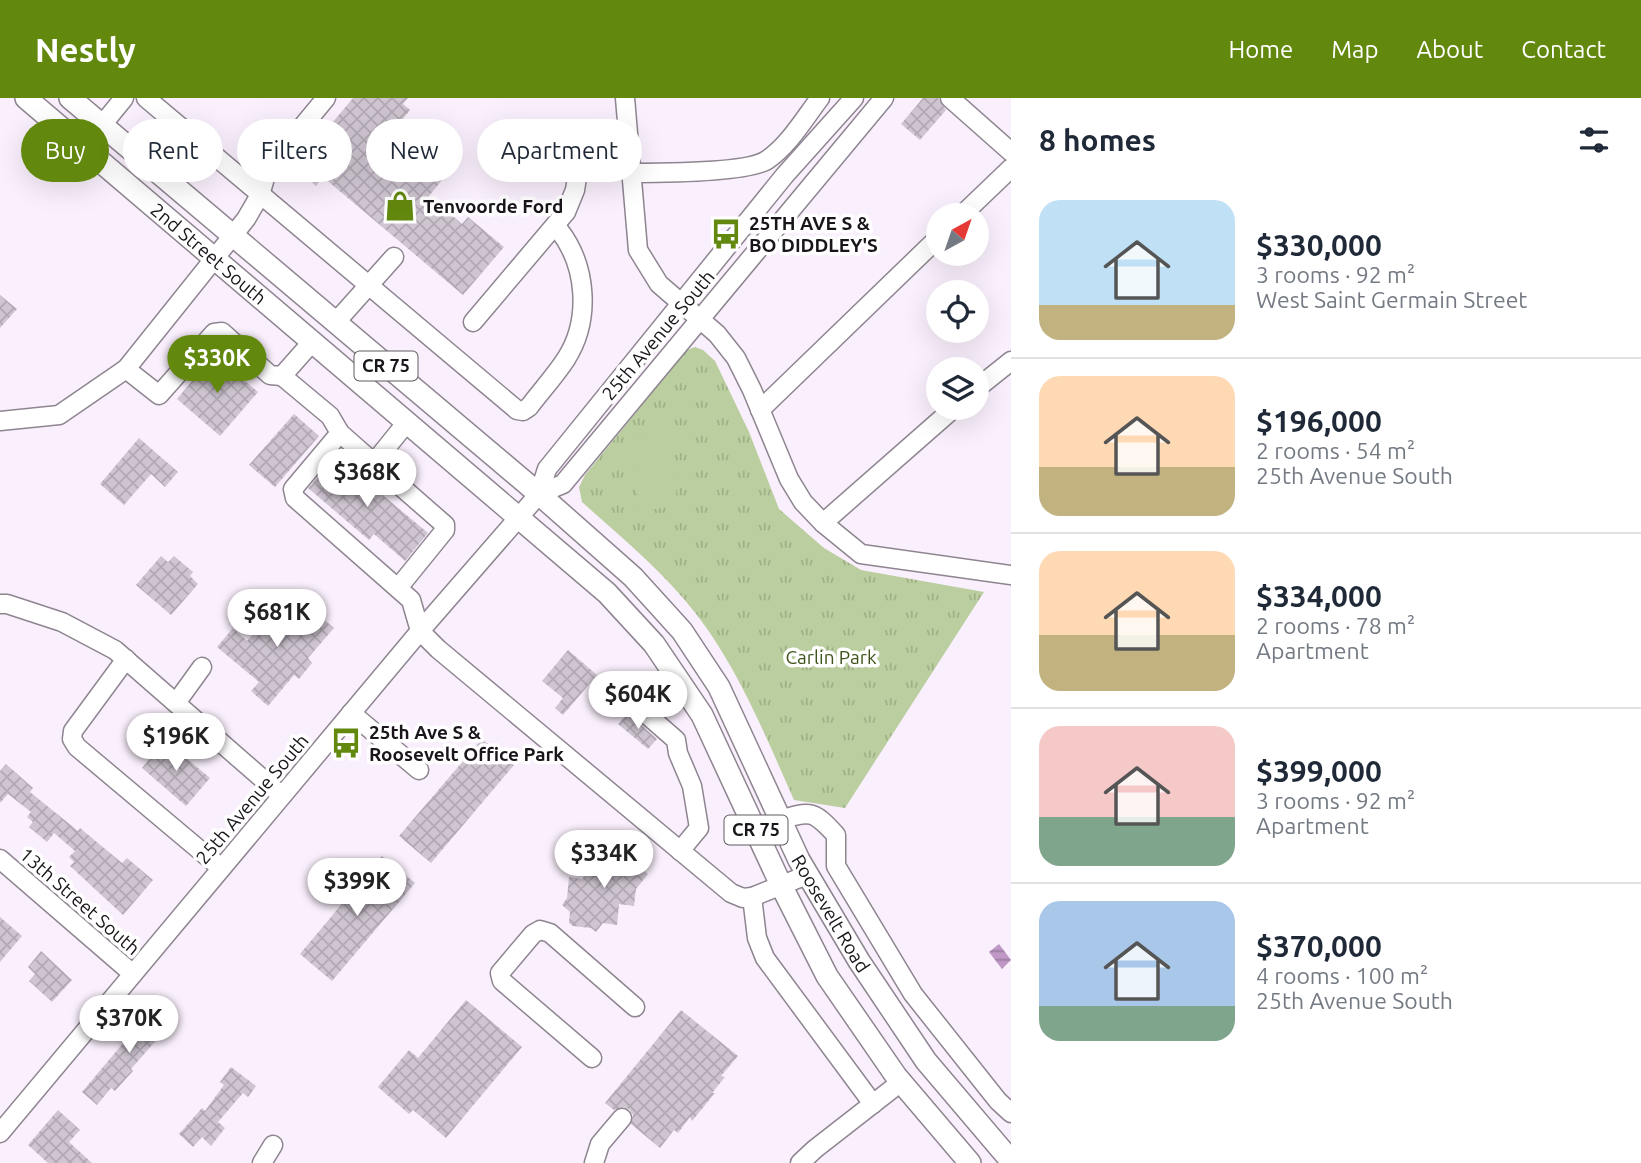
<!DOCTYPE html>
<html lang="en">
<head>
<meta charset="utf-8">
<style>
  :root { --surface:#fff; --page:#f6f6f7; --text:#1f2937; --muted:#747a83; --line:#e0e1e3; --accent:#63880e }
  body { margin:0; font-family:Ubuntu,sans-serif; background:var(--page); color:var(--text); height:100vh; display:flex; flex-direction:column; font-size:26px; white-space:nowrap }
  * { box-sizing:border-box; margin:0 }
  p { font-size:23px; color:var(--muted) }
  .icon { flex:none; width:38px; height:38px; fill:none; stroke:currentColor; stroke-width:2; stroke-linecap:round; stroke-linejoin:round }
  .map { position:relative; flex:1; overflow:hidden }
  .panel { display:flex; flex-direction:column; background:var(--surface); width:630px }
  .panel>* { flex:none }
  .hud { position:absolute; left:21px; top:21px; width:665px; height:63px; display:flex; gap:14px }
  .needle { width:46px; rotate:40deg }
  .controls { position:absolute; left:926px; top:105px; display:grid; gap:14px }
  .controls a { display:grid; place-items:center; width:63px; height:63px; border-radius:50%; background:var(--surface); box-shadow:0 7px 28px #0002; font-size:35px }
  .price { position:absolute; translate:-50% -60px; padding:0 16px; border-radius:24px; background:#fff; color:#222; font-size:23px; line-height:46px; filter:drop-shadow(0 2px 4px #0008) }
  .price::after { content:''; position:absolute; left:50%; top:42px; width:21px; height:16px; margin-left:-10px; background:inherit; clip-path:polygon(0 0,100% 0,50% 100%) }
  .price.selected { background:var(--accent); color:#fff }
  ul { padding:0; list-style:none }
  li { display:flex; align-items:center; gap:21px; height:175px; padding:0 28px }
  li+li { border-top:2px solid var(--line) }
  li span { display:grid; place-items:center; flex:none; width:196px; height:140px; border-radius:21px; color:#555 }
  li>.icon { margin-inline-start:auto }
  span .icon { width:84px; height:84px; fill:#fffc; stroke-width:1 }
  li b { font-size:30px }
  h2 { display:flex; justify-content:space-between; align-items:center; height:84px; padding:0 28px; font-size:30px }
  .chip { padding:0 24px; border-radius:32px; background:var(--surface); box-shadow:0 7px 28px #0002; font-size:24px; line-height:63px }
  .chip.selected { background:var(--accent); color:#fff }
  header { display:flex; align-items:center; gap:42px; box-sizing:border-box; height:98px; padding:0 35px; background:var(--accent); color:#fff }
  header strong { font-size:33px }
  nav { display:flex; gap:38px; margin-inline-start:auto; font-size:24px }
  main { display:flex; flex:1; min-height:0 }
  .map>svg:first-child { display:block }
  .grass { fill:url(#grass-tufts) }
  .pitch { fill:#bace9f }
  .water { fill:url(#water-rules) }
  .building { fill:url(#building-cross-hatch) }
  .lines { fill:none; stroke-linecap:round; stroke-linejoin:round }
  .minor-casing { stroke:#8e8590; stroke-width:21 }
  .major-casing { stroke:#8e8590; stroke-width:24 }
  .minor { stroke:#fff; stroke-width:18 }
  .major { stroke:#fff; stroke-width:21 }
  .labels { text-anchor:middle; stroke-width:7; stroke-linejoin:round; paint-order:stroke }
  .shield { fill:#fff; stroke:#5e5b5f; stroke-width:2 }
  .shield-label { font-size:18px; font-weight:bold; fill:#19151a }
  .poi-label { font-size:19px; font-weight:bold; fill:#19151a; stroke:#fff; text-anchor:start }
  .street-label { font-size:19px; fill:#19151a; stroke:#fff }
  .park-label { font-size:19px; fill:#3d5218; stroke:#fff }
</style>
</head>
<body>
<header>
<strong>Nestly</strong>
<nav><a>Home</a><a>Map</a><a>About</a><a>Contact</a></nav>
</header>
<main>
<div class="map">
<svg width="1011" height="1065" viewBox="0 0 1011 1065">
  <defs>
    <pattern id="grass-tufts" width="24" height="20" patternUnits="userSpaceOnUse" patternTransform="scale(1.75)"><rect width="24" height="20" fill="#bace9f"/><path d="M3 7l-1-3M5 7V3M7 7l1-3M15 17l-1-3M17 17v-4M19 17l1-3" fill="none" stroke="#9fb088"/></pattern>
    <pattern id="water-rules" width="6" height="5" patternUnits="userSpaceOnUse" patternTransform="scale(1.75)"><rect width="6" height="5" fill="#bf98c6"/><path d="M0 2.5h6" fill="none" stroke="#9a7ba0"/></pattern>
    <pattern id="building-cross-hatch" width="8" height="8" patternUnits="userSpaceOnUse" patternTransform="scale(1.75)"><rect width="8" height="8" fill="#cfc5d1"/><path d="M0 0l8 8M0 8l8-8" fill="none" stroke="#b1a8b3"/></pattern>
  </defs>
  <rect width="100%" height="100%" fill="#faeffc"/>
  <path class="grass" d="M 695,249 L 703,252 L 715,263 L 749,334 L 779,411 L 824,450 L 861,472 L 984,494 L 845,710 L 794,702 C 766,639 739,572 697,517 C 664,474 622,440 582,404 L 579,389 L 585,377 L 687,252 Z"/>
  <path class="pitch" d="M 667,332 L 678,408 L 640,413 L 629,337 Z"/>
  <path class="water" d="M 999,846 L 1011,862 L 1002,871 L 989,854 Z"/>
  <g class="building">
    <path d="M 353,0 L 408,0 L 403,6 L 410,12 L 402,22 L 455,66 L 429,98 L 462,126 L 468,119 L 504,149 L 463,197 L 323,79 L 316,88 L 288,64 L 305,43 L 312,49 Z"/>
    <path d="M 923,0 L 938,0 L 946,12 L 920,42 L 901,26 Z"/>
    <path d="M 0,197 L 17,211 L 0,230 Z"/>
    <path d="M 214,257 L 258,294 L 220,338 L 177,301 Z"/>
    <path d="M 294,316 L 319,338 L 275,389 L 249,367 Z"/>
    <path d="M 139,340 L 178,374 L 165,389 L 151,376 L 124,407 L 100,386 Z"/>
    <path d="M 336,358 L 428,435 L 405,463 L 374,436 L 369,442 L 308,390 Z"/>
    <path d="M 161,458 L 168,464 L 174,458 L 193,474 L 190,478 L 198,486 L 171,517 L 136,487 Z"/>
    <path d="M 282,502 L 305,523 L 314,513 L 334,530 L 308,560 L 312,565 L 299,581 L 294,577 L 268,608 L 251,593 L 259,584 L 217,549 L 233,530 L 247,543 Z"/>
    <path d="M 568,552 L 597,577 L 563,617 L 555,610 L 563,600 L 542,583 Z"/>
    <path d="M 628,615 L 657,641 L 648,651 L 618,626 Z"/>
    <path d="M 482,641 L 514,667 L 431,765 L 399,738 Z"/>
    <path d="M 165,642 L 210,680 L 186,708 L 142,670 Z"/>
    <path d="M 6,666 L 33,690 L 30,694 L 78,733 L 80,730 L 122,765 L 127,760 L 153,782 L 123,817 L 70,768 L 74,764 L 69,759 L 75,753 L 54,735 L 47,744 L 29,729 L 33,724 L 27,719 L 31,714 L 8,696 L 0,705 L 0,673 Z"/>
    <path d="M 612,745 L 648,776 L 636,791 L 634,808 L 619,806 L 617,827 L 603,825 L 596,834 L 591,830 L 573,828 L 569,825 L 570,814 L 562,807 L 567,800 L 569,779 L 582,781 Z"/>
    <path d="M 382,758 L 415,785 L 332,883 L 300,856 Z"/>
    <path d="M 0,819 L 22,838 L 0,864 Z"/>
    <path d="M 41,853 L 72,882 L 52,904 L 29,883 L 35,876 L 28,869 Z"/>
    <path d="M 466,902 L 522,949 L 446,1040 L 413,1012 L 409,1016 L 378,989 L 409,952 L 418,960 Z"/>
    <path d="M 156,906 L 174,922 L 131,971 L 133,973 L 115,993 L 111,990 L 97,1007 L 82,994 Z"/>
    <path d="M 681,912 L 738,958 L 721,978 L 725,979 L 712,995 L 715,995 L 692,1023 L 690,1019 L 678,1035 L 674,1032 L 660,1050 L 631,1026 L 633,1017 L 629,1011 L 623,1009 L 614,1012 L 605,1005 Z"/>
    <path d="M 231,969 L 256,988 L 248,999 L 243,995 L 218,1024 L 225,1030 L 211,1048 L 202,1039 L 193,1049 L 179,1036 L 202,1010 L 205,1013 L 224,987 L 220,984 Z"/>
    <path d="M 58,1012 L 80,1032 L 69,1044 L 92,1065 L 48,1065 L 28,1047 Z"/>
  </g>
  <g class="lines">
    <g class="minor-casing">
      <g id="minor">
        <path d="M 146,0 L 517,312 L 523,313 L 529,309 C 541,293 555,278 566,261 C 591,222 587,168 559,132"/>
        <path d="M 625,0 L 638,152 L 659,186 L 717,236 L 736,260 L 752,292 L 789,381 L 803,404 L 823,425 L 861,456 L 1011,477"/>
        <path d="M 950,0 L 1011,54"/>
        <path d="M 102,27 L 124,0"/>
        <path d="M 632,75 C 658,75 748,75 767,62 C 789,47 804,21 820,0"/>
        <path d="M 962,117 L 1011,70"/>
        <path d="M 473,224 L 566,114 L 575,92 L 578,73"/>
        <path d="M 335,225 L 394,159"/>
        <path d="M 126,271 L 159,297 L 214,235 L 222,234 L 270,277 L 282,278 L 313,243"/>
        <path d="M 282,278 L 330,318 L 340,335 L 374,365 L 407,324"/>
        <path d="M 976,291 L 1011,263"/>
        <path d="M 760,312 L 938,140"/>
        <path d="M 0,323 L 59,317 L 126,271 L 246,121 L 260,97 L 268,70 L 326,0"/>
        <path d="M 340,335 L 293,391 L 295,400 L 411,502 L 420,533 L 438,551 L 731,795 L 743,800 L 752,799 L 807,777"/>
        <path d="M 374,365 L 445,427 L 445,432 L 398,490"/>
        <path d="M 539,396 L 563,386 L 884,0"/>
        <path d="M 823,425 L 954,310"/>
        <path d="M 0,506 L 7,506 L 62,524 L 115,552 L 281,697"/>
        <path d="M 126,561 L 73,633 L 72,641 L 77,649 L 221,770"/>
        <path d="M 621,594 L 676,642 L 678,655 L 692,688 L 699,730 L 680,753"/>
        <path d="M 176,605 L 202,569"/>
        <path d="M 351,615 L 419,672"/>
        <path d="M 780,722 C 811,712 814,713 836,737 L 836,768 L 913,896 L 998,1003 L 1011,1015"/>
        <path d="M 0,761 L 133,876"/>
        <path d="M 752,799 L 757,840 L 765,860 L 873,1006"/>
        <path d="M 592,960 L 502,883 L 500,875 L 533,836 L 540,832 L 550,835 L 635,909"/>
        <path d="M 0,1035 L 420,533 L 539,396 L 547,371 L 785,77 L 854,0"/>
        <path d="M 262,1065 L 273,1047"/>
        <path d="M 594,1065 L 600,1046 L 622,1020"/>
        <path d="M 800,1065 L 815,1051 L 901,984"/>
      </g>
    </g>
    <g class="major-casing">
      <g id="major">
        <path id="s1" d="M 26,0 L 607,495 L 654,546 L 702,617 L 781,787 L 827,878 L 896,978 L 970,1065"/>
        <path id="s2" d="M 70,0 L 539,396 L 633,479 L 682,533 L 719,589 L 799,762 L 859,863 L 926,963 L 1011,1063"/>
      </g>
    </g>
    <use href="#minor" class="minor"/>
    <use href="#major" class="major"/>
  </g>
  <defs>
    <g id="shop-bare" transform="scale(2.415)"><path d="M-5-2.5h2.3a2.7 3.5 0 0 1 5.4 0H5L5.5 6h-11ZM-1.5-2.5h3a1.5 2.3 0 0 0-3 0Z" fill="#63880e" stroke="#fff" stroke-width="2.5" paint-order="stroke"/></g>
    <g id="bus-bare" transform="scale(2.415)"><path d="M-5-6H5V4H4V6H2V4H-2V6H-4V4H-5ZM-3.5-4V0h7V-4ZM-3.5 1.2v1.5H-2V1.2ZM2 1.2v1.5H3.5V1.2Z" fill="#63880e" stroke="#fff" stroke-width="2.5" paint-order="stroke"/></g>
  </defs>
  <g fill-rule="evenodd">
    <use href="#shop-bare" x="400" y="108"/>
    <use href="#bus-bare" x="726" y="136"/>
    <use href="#bus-bare" x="346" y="645"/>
  </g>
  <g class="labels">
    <g class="shield">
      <rect x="354.5" y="253.5" width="63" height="29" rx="5"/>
      <rect x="724.5" y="717.5" width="63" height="29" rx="5"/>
    </g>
    <g class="shield-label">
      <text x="386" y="274">CR 75</text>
      <text x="756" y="738">CR 75</text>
    </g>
    <g class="poi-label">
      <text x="423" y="115">Tenvoorde Ford</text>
      <text x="749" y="132">25TH AVE S &amp;<tspan x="749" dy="22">BO DIDDLEY'S</tspan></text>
      <text x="369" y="641">25th Ave S &amp;<tspan x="369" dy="22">Roosevelt Office Park</tspan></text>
    </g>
    <g class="street-label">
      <text dy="7" stroke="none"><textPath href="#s1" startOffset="240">2nd Street South</textPath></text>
      <text transform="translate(658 237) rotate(-50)" y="7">25th Avenue South</text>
      <text transform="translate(252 701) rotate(-50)" y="7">25th Avenue South</text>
      <text transform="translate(80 803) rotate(41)" y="7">13th Street South</text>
      <text dy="7" stroke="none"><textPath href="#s2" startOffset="1132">Roosevelt Road</textPath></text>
    </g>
    <g class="park-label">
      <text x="831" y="566">Carlin Park</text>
    </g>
  </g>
</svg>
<div class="controls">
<a><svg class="needle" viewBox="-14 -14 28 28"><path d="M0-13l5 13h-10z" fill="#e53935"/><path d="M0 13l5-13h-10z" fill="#747a83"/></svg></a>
<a><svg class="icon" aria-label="locate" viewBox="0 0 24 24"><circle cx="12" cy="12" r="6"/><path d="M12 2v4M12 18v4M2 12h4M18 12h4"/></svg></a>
<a><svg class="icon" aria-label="layers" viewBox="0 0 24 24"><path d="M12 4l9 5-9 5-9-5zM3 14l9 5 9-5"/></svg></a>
</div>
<b class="price selected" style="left:217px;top:297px">$330K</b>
<b class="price" style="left:367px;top:411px">$368K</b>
<b class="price" style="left:277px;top:551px">$681K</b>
<b class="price" style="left:638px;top:633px">$604K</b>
<b class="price" style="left:176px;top:675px">$196K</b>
<b class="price" style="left:604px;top:792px">$334K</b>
<b class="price" style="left:357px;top:820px">$399K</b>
<b class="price" style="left:129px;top:957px">$370K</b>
<div class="hud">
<a class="chip selected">Buy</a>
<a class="chip">Rent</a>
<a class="chip">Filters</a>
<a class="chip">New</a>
<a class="chip">Apartment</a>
</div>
</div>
<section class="panel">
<h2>8 homes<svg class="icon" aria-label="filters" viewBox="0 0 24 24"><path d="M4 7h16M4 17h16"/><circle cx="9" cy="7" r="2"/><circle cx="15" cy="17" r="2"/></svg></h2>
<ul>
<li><span style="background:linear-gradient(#bfe0f5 75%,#c2b280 0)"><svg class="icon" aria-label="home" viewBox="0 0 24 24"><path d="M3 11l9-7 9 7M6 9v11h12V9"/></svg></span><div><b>$330,000</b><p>3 rooms · 92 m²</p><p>West Saint Germain Street</p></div></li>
<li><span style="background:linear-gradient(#ffd9b3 65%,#c2b280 0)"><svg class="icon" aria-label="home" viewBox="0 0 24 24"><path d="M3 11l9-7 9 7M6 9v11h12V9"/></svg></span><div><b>$196,000</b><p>2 rooms · 54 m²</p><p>25th Avenue South</p></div></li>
<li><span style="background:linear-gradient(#ffd9b3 60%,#c2b280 0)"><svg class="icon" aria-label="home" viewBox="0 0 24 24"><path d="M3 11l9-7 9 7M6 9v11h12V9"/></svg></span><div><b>$334,000</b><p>2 rooms · 78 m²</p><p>Apartment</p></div></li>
<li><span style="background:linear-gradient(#f6c9c9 65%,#7fa58c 0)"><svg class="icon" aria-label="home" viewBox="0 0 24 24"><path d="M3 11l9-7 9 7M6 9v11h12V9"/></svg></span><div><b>$399,000</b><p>3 rooms · 92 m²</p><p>Apartment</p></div></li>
<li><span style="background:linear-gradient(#a9c7e8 75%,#7fa58c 0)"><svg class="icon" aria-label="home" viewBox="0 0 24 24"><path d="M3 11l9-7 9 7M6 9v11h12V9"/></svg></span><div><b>$370,000</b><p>4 rooms · 100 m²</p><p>25th Avenue South</p></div></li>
</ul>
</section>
</main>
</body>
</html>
